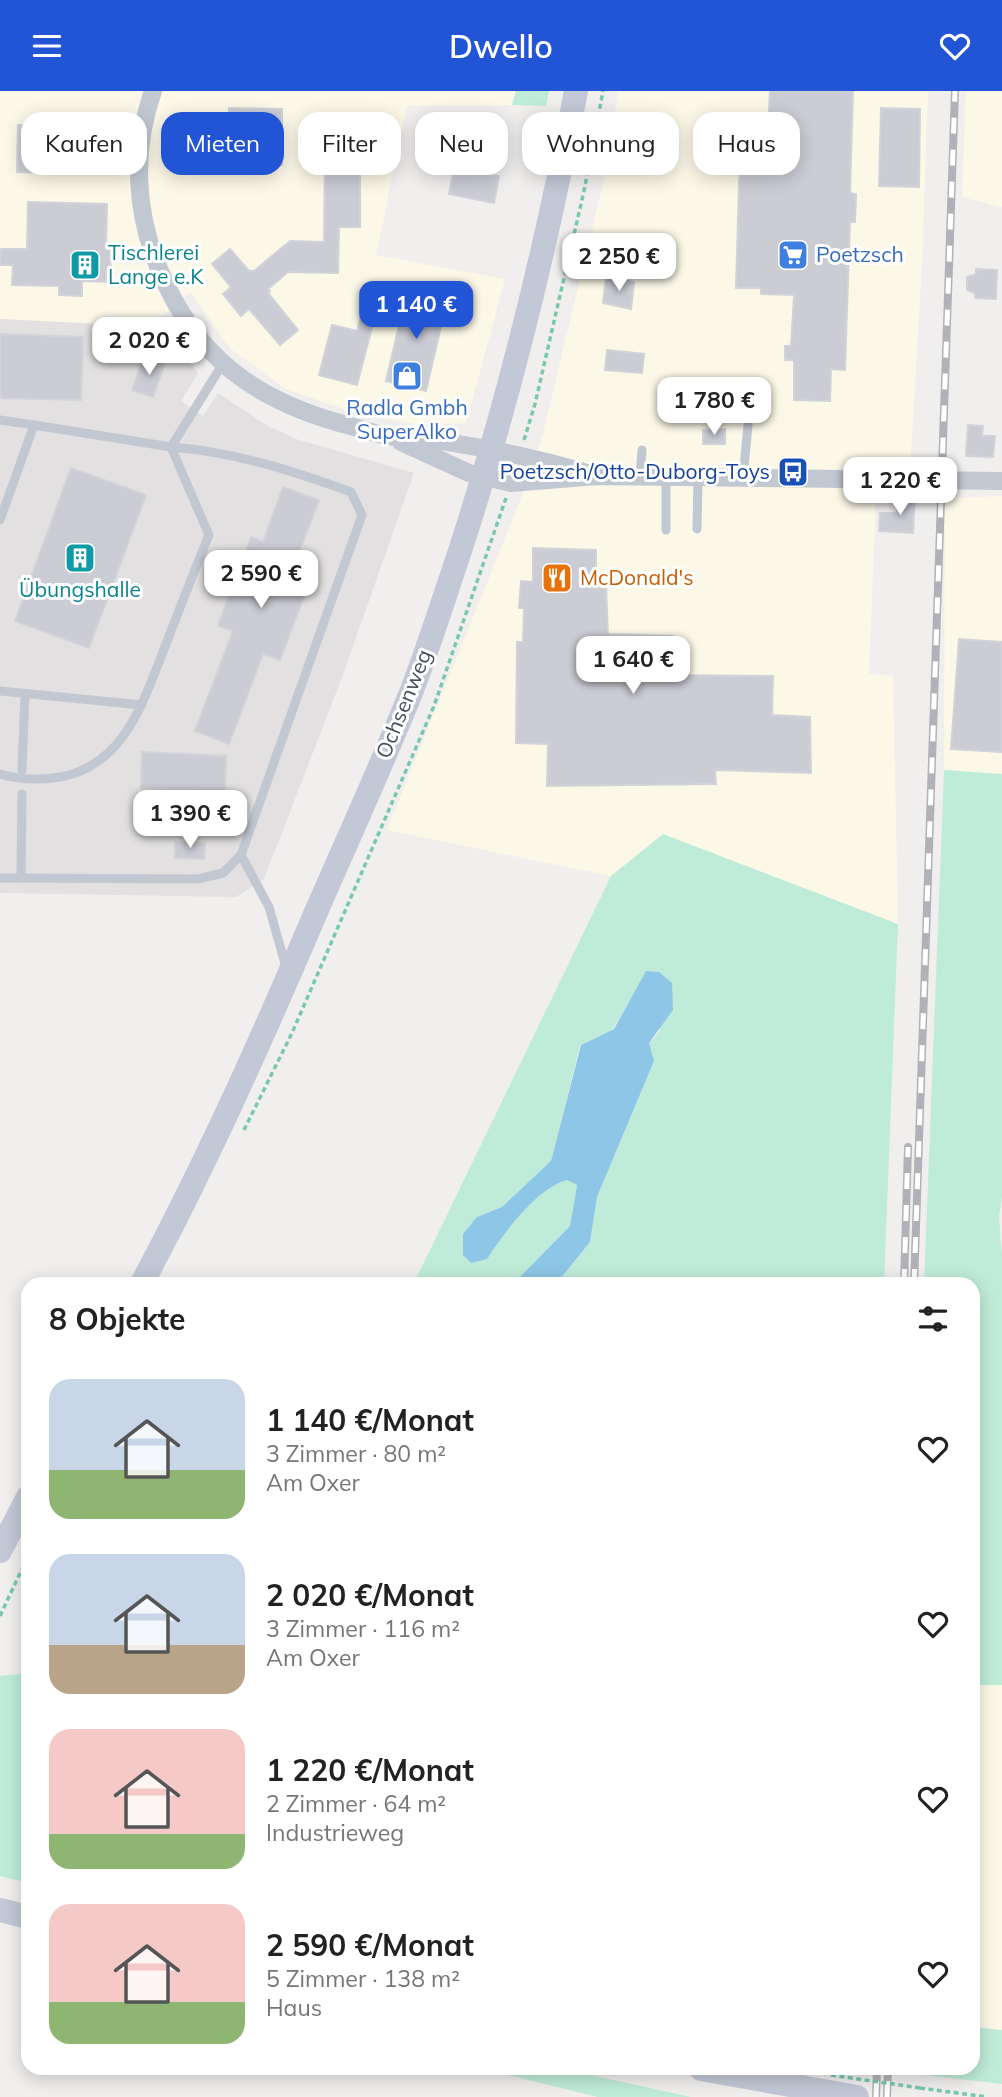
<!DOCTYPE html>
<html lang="de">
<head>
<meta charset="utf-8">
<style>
  :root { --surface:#fff; --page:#f2f2f2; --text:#222; --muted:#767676; --accent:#2254d6 }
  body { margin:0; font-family:Mulish,sans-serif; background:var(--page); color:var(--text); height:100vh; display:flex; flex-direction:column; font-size:26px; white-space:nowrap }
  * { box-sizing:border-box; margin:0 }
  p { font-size:23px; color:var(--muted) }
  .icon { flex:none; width:38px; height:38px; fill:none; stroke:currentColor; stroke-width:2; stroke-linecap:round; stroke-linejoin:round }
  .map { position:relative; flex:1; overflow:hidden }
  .drawer { position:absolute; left:21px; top:1186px; width:959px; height:798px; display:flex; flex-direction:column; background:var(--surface); border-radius:21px; box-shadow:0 4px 18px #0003 }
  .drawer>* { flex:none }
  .top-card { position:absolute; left:21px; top:21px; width:961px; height:63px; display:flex; gap:14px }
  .price { position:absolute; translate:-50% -60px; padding:0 16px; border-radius:14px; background:#fff; color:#222; font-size:23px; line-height:46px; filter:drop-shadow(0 2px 4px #0008) }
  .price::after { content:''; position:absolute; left:50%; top:42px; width:21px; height:16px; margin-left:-10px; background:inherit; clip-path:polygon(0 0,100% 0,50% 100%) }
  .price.active { background:var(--accent); color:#fff }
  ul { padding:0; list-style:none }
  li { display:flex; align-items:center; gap:21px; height:175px; padding:0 28px }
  li span { display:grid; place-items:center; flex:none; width:196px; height:140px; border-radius:21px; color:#555 }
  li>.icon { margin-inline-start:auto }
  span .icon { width:84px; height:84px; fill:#fffc; stroke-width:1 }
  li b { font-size:30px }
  h2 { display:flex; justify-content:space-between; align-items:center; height:84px; padding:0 28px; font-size:30px }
  .chip { padding:0 24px; border-radius:21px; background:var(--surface); box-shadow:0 4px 18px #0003; font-size:24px; line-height:63px }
  .chip.active { background:var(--accent); color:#fff }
  header { display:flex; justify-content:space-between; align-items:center; height:91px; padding:0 28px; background:var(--accent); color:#fff; font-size:32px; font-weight:600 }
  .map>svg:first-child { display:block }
  .commercial { fill:#fbf8e8 }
  .education { fill:#e2e0e0 }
  .green { fill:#bfecd8 }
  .water { fill:#8ec6e7 }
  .building { fill:#cbccd4; stroke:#d2d3d9; stroke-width:2 }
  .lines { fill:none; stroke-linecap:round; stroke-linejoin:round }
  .path { stroke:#78c8ae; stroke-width:3.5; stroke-dasharray:5 3.5; stroke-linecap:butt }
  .lane { stroke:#c2c8d2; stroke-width:9 }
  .street { stroke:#c2c8d2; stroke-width:18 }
  .secondary { stroke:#c2c8d6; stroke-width:24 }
  .rail-casing { stroke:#b1b2b8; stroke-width:8 }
  .rail { stroke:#fff; stroke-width:5; stroke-dasharray:16; stroke-linecap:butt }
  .path-bridge { stroke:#78c8ae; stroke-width:3.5; stroke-dasharray:5 3.5; stroke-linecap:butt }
  .labels { text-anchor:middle; stroke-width:6; stroke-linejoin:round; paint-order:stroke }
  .culture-label { font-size:21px; fill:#0d838f; stroke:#fff; text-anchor:start }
  .shop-label { font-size:21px; fill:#366cbe; stroke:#fff; text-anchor:start }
  .transit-label { font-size:21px; fill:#164399; stroke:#fff; text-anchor:end }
  .food-label { font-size:21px; fill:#c56008; stroke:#fff; text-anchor:start }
  .street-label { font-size:21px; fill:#474e5b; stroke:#fff }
</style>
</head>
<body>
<header><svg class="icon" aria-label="menu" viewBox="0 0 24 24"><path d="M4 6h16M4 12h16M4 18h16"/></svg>Dwello<svg class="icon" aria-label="heart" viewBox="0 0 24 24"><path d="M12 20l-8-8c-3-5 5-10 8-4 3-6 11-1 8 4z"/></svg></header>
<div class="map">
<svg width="1002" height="2006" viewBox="0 0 1002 2006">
  <rect width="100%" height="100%" fill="#f1efee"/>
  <g class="commercial">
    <path d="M 0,0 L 516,0 L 512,14 L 407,15 L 376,164 L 505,188 L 466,332 L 420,334 L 355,322 L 286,298 L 231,258 L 190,201 L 157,230 L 141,235 L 0,228 Z"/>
    <path d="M 618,0 L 928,0 L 922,171 L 910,380 L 877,378 L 869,583 L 893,585 L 898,833 L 663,744 L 611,785 L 387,739 L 520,410 L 543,343 L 605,84 Z"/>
    <path d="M 966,0 L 1002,0 L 1002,116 L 962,106 Z"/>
    <path d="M 1002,405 L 1002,683 L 944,679 L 945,407 Z"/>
    <path d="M 973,1594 L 1002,1594 L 1002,1939 L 973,1936 Z"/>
  </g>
  <path class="education" d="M 0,228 L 141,235 L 157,230 L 198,282 L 181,310 L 203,325 L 218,302 L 268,335 L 296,348 L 414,382 L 341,589 L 264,788 L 236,806 L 0,802 Z"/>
  <g class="green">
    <path d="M 516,0 L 549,0 L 546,15 L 512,14 Z"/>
    <path d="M 944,679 L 1002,683 L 1002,1106 L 999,1126 L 1002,1165 L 1002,1594 L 973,1594 L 973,1194 L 924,1194 Z"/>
    <path d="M 663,743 L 898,833 L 884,1193 L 556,1193 L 590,1151 L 597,1106 L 654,970 L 649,952 L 660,940 L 647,880 L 613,938 L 580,954 L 551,1070 L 502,1116 L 477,1126 L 486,1168 C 503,1143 537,1097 567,1089 L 577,1094 L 570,1135 L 513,1193 L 413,1194 L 611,785 Z"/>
    <path d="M 28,1582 L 28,1792 L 0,1785 L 0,1585 Z"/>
    <path d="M 973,1936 L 1002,1939 L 1002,1993 L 898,1981 L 898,1978 L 973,1978 Z"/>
    <path d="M 483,1978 L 563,1978 L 691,2006 L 598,2006 Z"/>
  </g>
  <path class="water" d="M 646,880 L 659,881 L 672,892 L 673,919 L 649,952 L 654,970 L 597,1106 L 590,1151 L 556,1193 L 513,1193 L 570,1135 L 577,1094 L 567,1089 C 537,1097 503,1143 487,1168 L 471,1172 L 463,1164 L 463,1143 L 477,1126 L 502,1116 L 551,1070 L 581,954 L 614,938 Z"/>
  <g class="building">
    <path d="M 770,0 L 853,0 L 850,102 L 856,103 L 855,131 L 850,131 L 845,279 L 831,278 L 830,310 L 794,309 L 794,269 L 785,269 L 785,255 L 791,255 L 794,204 L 761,203 L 761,197 L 736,197 L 739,92 L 740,80 L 743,78 L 744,57 L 767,58 Z"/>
    <path d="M 229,17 L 282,18 L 282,74 L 228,73 L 228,80 L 198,80 L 199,44 L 229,45 Z"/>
    <path d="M 881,17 L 920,18 L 919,96 L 879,95 Z"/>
    <path d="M 18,34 L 109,36 L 108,83 L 17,81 Z"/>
    <path d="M 456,56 L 470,59 L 466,78 L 452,76 Z"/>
    <path d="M 325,69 L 360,70 L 360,136 L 339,136 L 338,182 L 288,181 L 268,198 L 270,200 L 268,202 L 298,239 L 280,254 L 249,218 L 241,225 L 223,203 L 231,196 L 212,173 L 230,158 L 249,180 L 254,180 L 290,150 L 324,151 Z"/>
    <path d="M 454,76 L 499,85 L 494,112 L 449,103 Z"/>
    <path d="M 28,111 L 107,113 L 106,158 L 111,158 L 110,191 L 82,190 L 82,205 L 59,204 L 59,195 L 12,194 L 13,174 L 0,174 L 0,158 L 27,158 Z"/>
    <path d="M 976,178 L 997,179 L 996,208 L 975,207 L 975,202 L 967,199 L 967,186 L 976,183 Z"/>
    <path d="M 606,186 L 634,191 L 631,218 L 603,212 Z"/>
    <path d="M 407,200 L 447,210 L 426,300 L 386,290 Z"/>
    <path d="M 364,213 L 377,217 L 357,294 L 319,284 L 332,234 L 357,240 Z"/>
    <path d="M 0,243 L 83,246 L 81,309 L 0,307 Z"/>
    <path d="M 607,259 L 644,263 L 642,282 L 605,279 Z"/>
    <path d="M 144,265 L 165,272 L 153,306 L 132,299 Z"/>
    <path d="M 968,334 L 983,335 L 982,345 L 995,345 L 993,366 L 966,365 Z"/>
    <path d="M 725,338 L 725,353 L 703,353 L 703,339 Z"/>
    <path d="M 71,377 L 146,404 L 89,557 L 15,530 Z"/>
    <path d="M 283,396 L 319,409 L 298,464 L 317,471 L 280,569 L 263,563 L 229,653 L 195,640 L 233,540 L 218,535 L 251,446 L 263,451 Z"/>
    <path d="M 898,405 L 915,406 L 913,442 L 879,440 L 880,422 L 897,422 Z"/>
    <path d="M 533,457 L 596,459 L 596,493 L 606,494 L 608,543 L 673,545 L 673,584 L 773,585 L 772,624 L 810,626 L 811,682 L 715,679 L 716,693 L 547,695 L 548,653 L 516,652 L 517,551 L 523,551 L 524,517 L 519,517 L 521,490 L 533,491 Z"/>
    <path d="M 959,548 L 1002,551 L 1002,661 L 951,658 Z"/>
    <path d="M 142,661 L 226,665 L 225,701 L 141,697 Z"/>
    <path d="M 175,751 L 205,752 L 204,768 L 175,767 Z"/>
  </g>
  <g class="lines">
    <g class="path">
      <path d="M 524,349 L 535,313 L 584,100 L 603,0"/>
      <path d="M 244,1039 L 292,942 L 434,615 L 506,407"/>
      <path d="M 0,1525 L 28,1465"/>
      <path d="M 920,1997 L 987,2006"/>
    </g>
    <g class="lane">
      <path d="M 0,329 L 34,334"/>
      <path d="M 640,385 L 642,359"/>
      <path d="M 743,387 L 748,334"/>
      <path d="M 0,429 L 34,334 L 171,356 L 209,444 C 194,480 180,517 166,553 C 143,611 124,679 53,687 C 35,689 17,688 0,683"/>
      <path d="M 697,438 L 698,386"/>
      <path d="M 666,439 L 666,386"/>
      <path d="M 0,600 L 142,614"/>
      <path d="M 22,679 L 25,603"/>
      <path d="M 241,764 L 269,816 L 286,876"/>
      <path d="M 0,787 L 198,788 L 223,782 L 241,764 L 362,424 L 351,401 C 291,379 234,361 171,356 L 222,274"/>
      <path d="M 21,787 L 22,703"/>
    </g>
    <g class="street">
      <path d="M 153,0 C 132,60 135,122 160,180 C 196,266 255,309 343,333 C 360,337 377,344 394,346 C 412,349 430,348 447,351 C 497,359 548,370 597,385"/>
      <path d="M 401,351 L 469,382 L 511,392 L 597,385 L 1002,390"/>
    </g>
    <g class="secondary">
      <path d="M 141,1194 C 205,1075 260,952 313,828 C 346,752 381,676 412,599 C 429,555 443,510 458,466 C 508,313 546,157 576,0"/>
      <path d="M 0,1460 L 28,1406"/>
      <path d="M 0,1819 L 28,1826"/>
      <path d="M 701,1978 L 857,2006"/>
    </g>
    <g class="rail-casing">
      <g id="rail">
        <path d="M 904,1194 L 908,1056"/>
        <path d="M 914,1194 L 955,0"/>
        <path d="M 876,2006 L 877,1978"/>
        <path d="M 887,2006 L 888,1978"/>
      </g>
    </g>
    <use href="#rail" class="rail"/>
    <path class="path-bridge" d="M 831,1984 L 920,1997"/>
  </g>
  <defs>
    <g id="supermarket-square" transform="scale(1.575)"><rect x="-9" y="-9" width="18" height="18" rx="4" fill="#3f7fe0" stroke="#fff"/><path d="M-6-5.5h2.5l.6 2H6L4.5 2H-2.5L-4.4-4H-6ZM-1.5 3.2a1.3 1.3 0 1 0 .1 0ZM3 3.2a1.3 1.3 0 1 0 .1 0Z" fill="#fff"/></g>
    <g id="building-square" transform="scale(1.575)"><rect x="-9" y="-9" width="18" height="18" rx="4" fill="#0f9aa8" stroke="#fff"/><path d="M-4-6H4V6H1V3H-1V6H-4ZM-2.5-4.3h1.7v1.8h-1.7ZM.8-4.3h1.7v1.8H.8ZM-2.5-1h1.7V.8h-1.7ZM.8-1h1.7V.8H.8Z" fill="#fff"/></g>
    <g id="shop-square" transform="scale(1.575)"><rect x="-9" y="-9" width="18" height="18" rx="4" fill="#3f7fe0" stroke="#fff"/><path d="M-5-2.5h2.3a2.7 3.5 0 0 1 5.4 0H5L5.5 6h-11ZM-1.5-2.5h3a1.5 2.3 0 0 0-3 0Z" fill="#fff"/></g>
    <g id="bus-square" transform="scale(1.575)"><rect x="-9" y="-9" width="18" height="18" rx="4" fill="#1a4fb4" stroke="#fff"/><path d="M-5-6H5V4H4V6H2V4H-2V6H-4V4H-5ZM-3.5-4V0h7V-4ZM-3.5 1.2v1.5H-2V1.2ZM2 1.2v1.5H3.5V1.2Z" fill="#fff"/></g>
    <g id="restaurant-square" transform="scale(1.575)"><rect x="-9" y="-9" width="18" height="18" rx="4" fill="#e8710a" stroke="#fff"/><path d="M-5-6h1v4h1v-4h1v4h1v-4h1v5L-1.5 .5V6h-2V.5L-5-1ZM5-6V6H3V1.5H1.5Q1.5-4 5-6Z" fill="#fff"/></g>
  </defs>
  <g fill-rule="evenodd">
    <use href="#supermarket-square" x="793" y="164"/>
    <use href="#building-square" x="85" y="174"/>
    <use href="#shop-square" x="407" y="285"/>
    <use href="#bus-square" x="793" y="381"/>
    <use href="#building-square" x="80" y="467"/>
    <use href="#restaurant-square" x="557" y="487"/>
  </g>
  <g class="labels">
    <g class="culture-label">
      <text x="108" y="169">Tischlerei<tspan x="108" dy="24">Lange e.K</tspan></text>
      <text x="80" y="506" text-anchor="middle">Übungshalle</text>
    </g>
    <g class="shop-label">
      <text x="816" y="171">Poetzsch</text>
      <text x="407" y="324" text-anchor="middle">Radla Gmbh<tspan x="407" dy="24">SuperAlko</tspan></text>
    </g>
    <g class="transit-label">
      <text x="770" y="388">Poetzsch/Otto-Duborg-Toys</text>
    </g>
    <g class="food-label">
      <text x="580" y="494">McDonald's</text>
    </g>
    <g class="street-label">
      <text transform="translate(404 613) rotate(-68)" y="7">Ochsenweg</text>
    </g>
  </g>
</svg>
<b class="price" style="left:619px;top:202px">2 250 €</b>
<b class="price active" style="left:416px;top:250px">1 140 €</b>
<b class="price" style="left:149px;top:286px">2 020 €</b>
<b class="price" style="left:714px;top:346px">1 780 €</b>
<b class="price" style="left:900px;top:426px">1 220 €</b>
<b class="price" style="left:261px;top:519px">2 590 €</b>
<b class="price" style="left:633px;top:605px">1 640 €</b>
<b class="price" style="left:190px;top:759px">1 390 €</b>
<div class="top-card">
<a class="chip">Kaufen</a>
<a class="chip active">Mieten</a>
<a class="chip">Filter</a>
<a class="chip">Neu</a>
<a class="chip">Wohnung</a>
<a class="chip">Haus</a>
</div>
<section class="drawer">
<h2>8 Objekte<svg class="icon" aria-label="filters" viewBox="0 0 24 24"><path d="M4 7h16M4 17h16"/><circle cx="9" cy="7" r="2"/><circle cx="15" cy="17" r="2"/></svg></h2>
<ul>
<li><span style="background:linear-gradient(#c9d6e8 65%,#8fb573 0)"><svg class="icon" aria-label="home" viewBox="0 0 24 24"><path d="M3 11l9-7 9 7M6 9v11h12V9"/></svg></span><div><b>1 140 €/Monat</b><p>3 Zimmer · 80 m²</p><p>Am Oxer</p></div><svg class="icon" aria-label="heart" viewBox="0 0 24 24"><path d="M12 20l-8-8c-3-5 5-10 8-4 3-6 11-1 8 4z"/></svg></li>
<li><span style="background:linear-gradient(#c9d6e8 65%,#b9a48a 0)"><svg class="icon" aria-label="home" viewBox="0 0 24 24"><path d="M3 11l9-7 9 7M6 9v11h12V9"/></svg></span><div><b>2 020 €/Monat</b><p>3 Zimmer · 116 m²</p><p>Am Oxer</p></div><svg class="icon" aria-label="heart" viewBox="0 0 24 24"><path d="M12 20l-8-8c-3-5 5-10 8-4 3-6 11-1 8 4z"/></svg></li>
<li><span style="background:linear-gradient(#f6c9c9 75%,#8fb573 0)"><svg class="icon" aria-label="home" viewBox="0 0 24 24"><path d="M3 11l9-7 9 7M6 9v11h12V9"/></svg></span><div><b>1 220 €/Monat</b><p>2 Zimmer · 64 m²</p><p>Industrieweg</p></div><svg class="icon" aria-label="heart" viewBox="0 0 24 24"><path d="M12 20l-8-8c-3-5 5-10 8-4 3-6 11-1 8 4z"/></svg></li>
<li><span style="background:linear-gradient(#f6c9c9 70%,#8fb573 0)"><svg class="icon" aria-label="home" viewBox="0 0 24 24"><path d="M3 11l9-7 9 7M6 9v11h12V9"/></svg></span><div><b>2 590 €/Monat</b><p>5 Zimmer · 138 m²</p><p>Haus</p></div><svg class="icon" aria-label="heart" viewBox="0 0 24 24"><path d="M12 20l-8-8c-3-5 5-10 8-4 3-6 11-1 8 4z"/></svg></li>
</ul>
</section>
</div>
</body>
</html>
